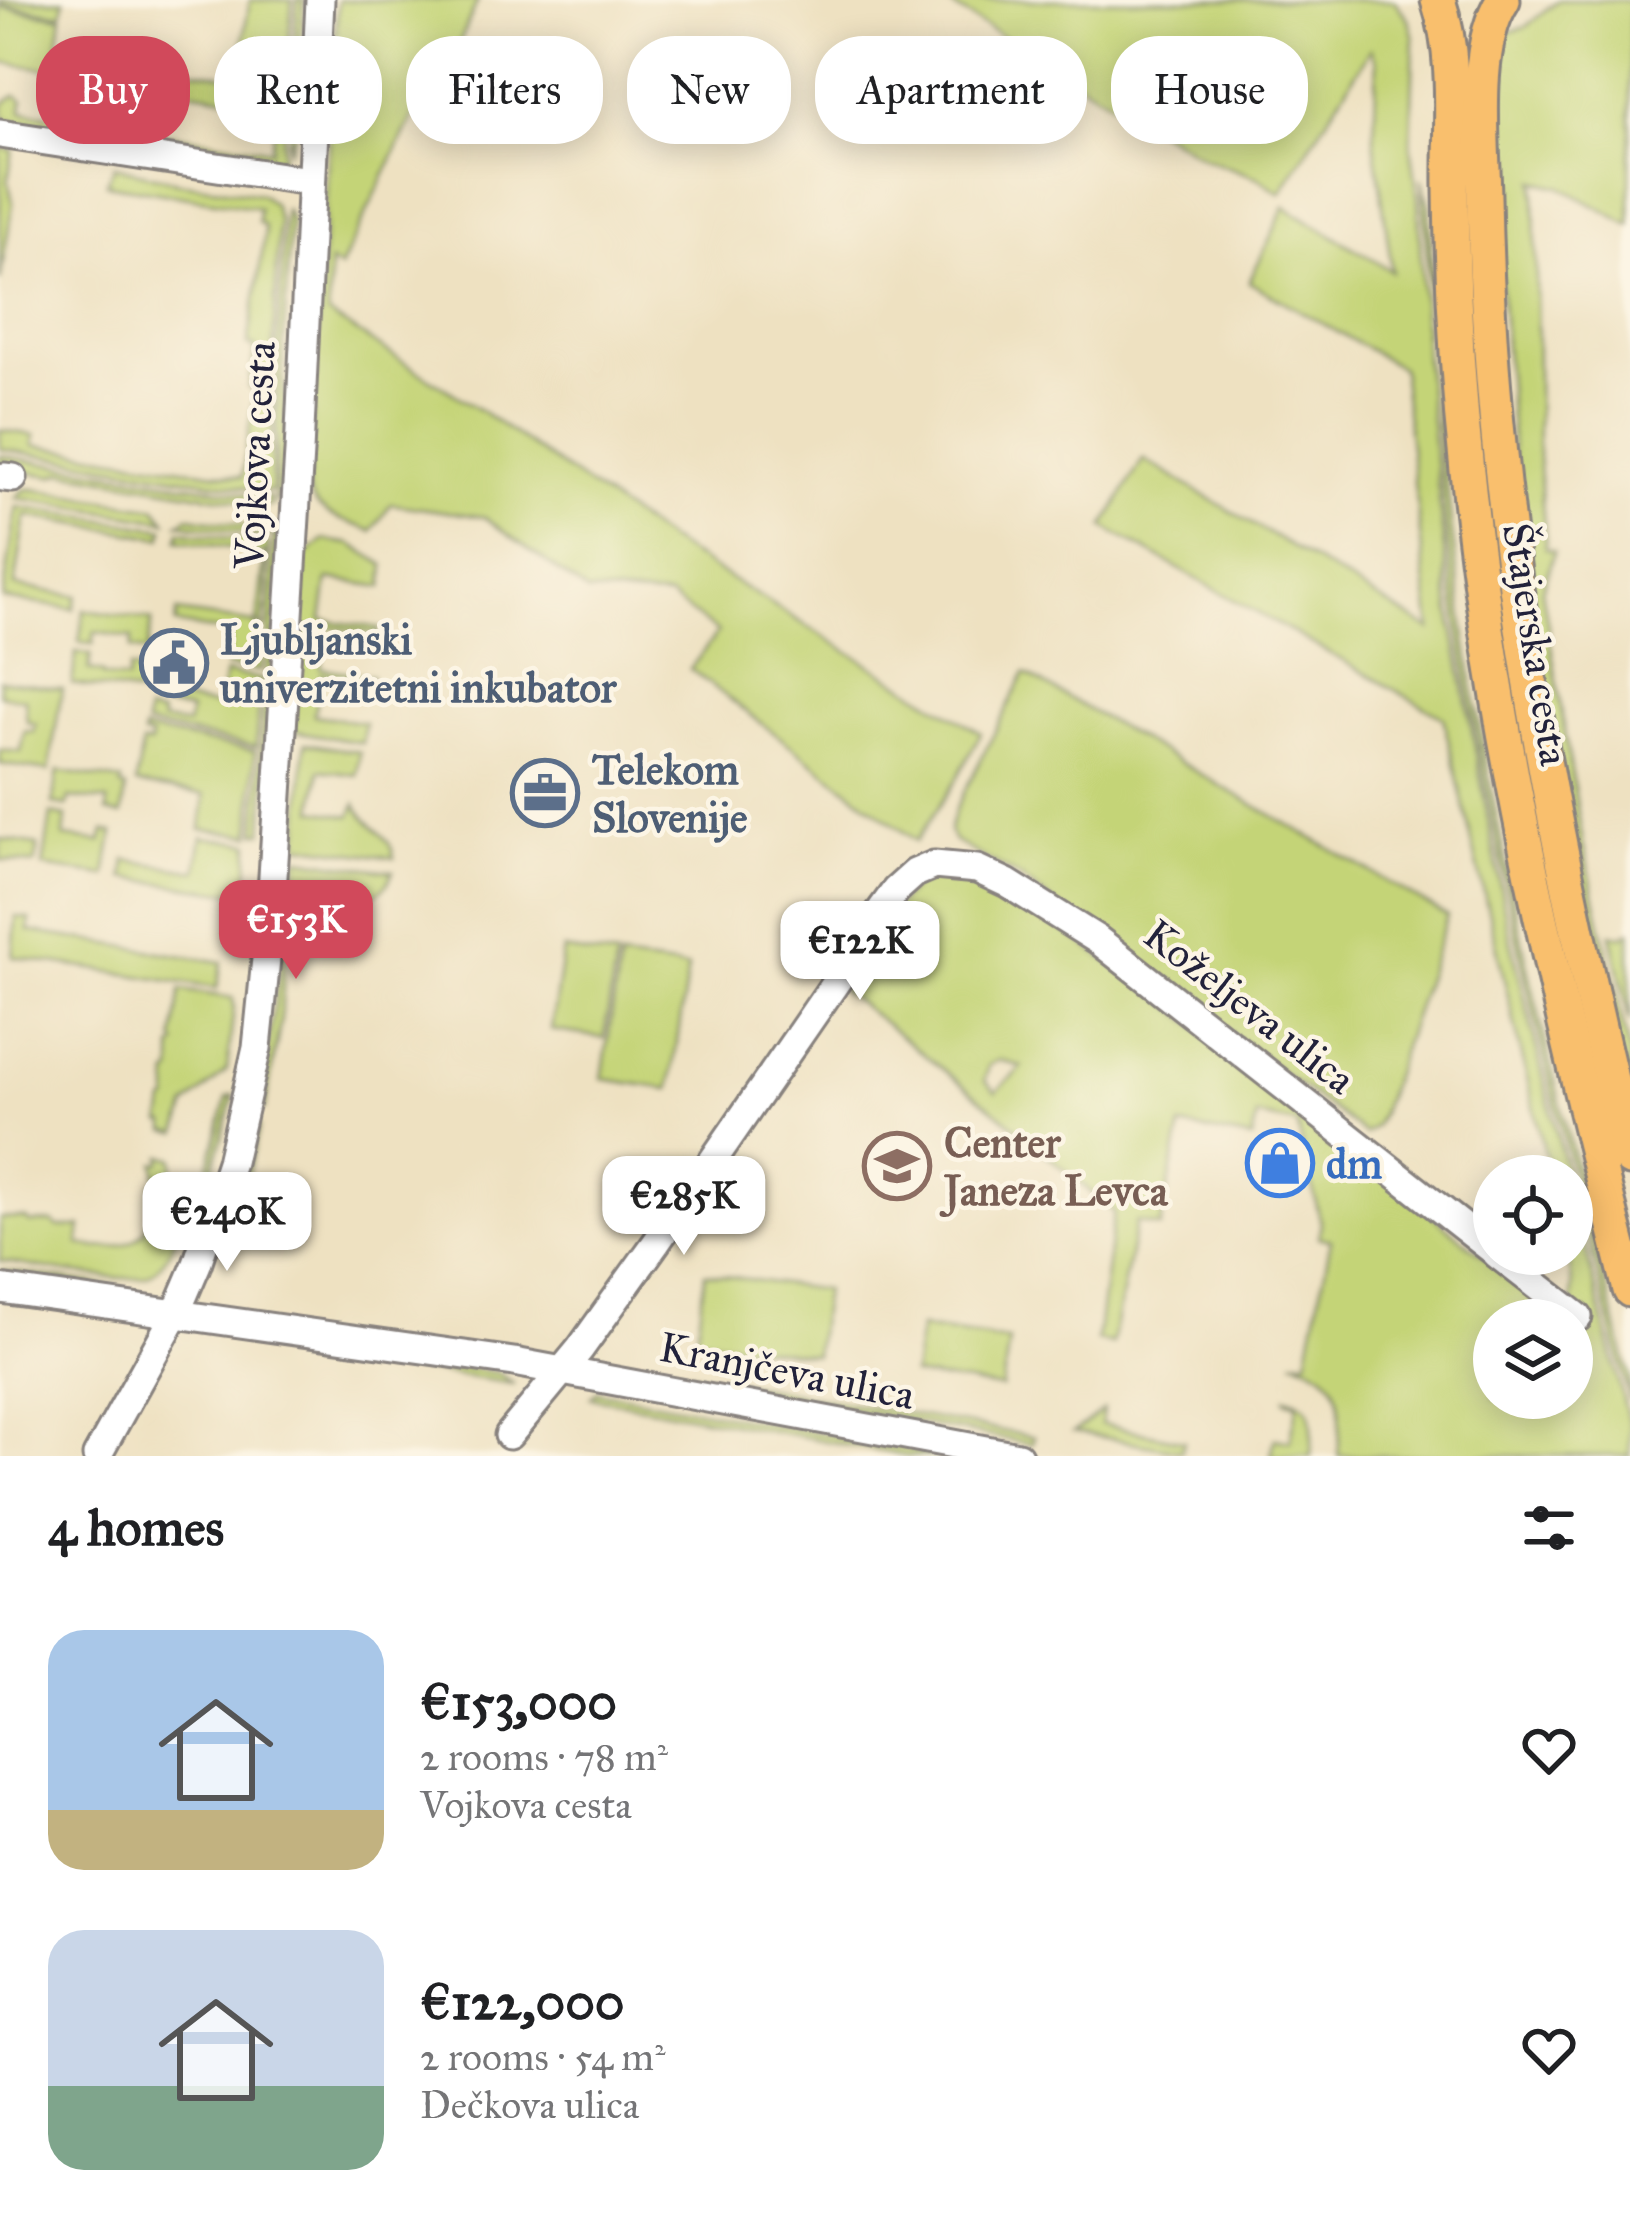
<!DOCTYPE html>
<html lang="en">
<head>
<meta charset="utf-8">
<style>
  :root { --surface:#fff; --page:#f6f6f6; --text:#202124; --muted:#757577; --accent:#d1495b }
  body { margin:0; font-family:"IM FELL Great Primer",serif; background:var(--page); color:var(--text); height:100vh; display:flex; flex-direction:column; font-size:45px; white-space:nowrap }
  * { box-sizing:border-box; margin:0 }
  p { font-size:39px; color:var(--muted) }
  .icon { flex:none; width:66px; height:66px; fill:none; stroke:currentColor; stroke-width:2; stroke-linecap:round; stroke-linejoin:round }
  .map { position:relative; height:1456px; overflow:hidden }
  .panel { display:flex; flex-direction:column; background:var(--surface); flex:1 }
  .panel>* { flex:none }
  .guide { position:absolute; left:36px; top:36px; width:1560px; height:108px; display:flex; gap:24px }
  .buttons { position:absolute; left:1473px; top:1155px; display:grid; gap:24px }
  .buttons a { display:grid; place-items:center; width:120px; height:120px; border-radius:50%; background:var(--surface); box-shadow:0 6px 30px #0003; font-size:60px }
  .price { position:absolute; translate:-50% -102px; padding:0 27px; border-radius:24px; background:#fff; color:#222; font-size:39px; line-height:78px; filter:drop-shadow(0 3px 6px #0008) }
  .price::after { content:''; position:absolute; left:50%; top:72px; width:36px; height:27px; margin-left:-18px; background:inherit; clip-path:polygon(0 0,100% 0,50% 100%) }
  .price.current { background:var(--accent); color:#fff }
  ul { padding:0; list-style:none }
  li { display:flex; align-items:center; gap:36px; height:300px; padding:0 48px }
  li span { display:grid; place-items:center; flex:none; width:336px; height:240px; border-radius:36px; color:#555 }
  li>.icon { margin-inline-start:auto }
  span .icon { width:144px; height:144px; fill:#fffc; stroke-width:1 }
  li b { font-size:51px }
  h2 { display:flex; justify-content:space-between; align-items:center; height:144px; padding:0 48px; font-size:51px }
  .chip { padding:0 42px; border-radius:48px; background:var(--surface); box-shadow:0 6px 30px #0003; font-size:42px; line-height:108px }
  .chip.current { background:var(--accent); color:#fff }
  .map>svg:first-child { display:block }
  .green { fill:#c4d477; stroke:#737b59; stroke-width:3; fill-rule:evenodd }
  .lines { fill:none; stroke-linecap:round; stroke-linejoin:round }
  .minor-casing { stroke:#88827e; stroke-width:33 }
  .major-casing { stroke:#88827e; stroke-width:39 }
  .minor { stroke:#fff; stroke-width:27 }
  .major { stroke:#f9bf6d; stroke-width:33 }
  .labels { text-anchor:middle; stroke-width:9; stroke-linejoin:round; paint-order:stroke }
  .street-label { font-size:42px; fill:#22223b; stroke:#fcf5e5 }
  .service-label { font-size:42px; font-weight:bold; fill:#4e5e75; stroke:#fcf5e5; text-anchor:start }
  .education-label { font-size:42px; font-weight:bold; fill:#785e54; stroke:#fcf5e5; text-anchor:start }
  .shop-label { font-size:42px; font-weight:bold; fill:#366cbe; stroke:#fcf5e5; text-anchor:start }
</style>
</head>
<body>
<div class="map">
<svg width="1630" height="1456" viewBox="0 0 1630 1456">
  <rect width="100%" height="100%" fill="#fcf5e5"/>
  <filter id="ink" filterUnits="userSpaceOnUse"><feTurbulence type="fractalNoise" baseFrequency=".00833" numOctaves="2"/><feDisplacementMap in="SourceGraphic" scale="24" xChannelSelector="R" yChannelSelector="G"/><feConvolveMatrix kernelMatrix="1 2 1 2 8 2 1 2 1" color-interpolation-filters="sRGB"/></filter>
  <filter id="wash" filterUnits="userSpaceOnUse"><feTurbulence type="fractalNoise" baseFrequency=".004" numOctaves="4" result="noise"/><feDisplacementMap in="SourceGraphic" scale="48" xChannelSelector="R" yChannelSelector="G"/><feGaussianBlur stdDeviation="2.7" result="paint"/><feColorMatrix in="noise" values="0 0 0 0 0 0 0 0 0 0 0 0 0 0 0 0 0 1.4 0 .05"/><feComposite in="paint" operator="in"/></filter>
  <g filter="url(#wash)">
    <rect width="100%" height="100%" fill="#eee1c1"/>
    <g class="green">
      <path d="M 0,0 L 64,0 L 62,14 L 0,4 Z"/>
      <path d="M 250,0 L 292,0 L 287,70 L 282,71 L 281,78 L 287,81 L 282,158 L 262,164 L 4,119 L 3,104 L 16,95 L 23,100 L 22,111 L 271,150 L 278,105 L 63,71 L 63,53 L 69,50 L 237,77 Z"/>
      <path d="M 297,0 L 304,0 L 296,130 L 288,151 Z"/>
      <path d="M 338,0 L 478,0 L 461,39 L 409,124 L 340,268 L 330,263 L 328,314 L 481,411 L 667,540 L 981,733 L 955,782 L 916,841 L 690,669 L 718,632 L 669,597 L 587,592 L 484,517 L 391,504 L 372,531 C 348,521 317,517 308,490 Z"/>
      <path d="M 942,0 L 1394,0 L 1409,20 L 1414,38 L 1411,145 L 1418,198 L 1425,359 L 1450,610 L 1507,924 L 1567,1176 L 1550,1176 L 1443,717 L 1104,527 L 1143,459 L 1431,630 L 1401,368 L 1249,282 L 1285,207 L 1392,271 L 1374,139 L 1377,62 L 1371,49 L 1280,193 L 1259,178 L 1204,158 Z"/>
      <path d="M 1559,0 L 1630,0 L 1630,225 L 1561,187 L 1535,181 L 1538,455 L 1546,549 L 1554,551 L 1542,590 L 1583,844 L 1630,1057 L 1630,1120 L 1521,572 L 1493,176 L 1493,108 L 1503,34 L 1525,27 Z"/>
      <path d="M 0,7 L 62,17 L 54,70 L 0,62 Z"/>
      <path d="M 0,148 L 13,150 L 8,180 L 13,203 L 0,281 Z"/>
      <path d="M 114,166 L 183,183 L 261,194 L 273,204 L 279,221 L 272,366 L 272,492 L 0,449 L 0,430 L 35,435 L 34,445 L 242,477 L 255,390 L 249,388 L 255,347 L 248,345 L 265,234 L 264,226 L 258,222 L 259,208 L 106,184 Z"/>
      <path d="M 1422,178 L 1429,206 C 1434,358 1446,509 1469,660 C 1506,903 1569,1141 1630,1379 L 1630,1401 C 1562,1137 1494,873 1455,603 C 1435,462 1432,320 1422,178 Z"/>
      <path d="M 285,208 L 291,221 C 288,268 284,316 283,363 C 282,397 295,477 276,503 L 277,351 Z"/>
      <path d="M 0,456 L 271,498 L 270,506 L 63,472 L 53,476 L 0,468 Z"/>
      <path d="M 32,489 L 156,508 L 166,521 L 17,498 L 24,490 Z"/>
      <path d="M 17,507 L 164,529 L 162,538 L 26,516 L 15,586 L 77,596 L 74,609 L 3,599 Z"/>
      <path d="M 189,517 L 269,529 L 268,537 L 179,523 Z"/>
      <path d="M 180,531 L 268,544 L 263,628 L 257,622 L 265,553 L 178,540 Z"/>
      <path d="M 274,533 L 280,542 L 263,832 L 256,832 Z"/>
      <path d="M 324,540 L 351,544 L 385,565 L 383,587 L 328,579 L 322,620 L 379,628 L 378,634 L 327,627 L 321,668 L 372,676 L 371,681 L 321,674 L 314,715 L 365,723 L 362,743 L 294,731 L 305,554 Z"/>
      <path d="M 84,610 L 152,620 L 147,652 L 131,649 L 132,638 L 95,632 L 93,644 L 79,642 Z"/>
      <path d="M 177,612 L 254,623 L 262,639 L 260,671 L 226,666 L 230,633 L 175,624 Z"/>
      <path d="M 76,652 L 91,655 L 89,670 L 103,673 L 103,676 L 127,680 L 129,669 L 143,671 L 140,694 L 72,684 Z"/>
      <path d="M 225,673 L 260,679 L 256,747 L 146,725 L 147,712 L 161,715 L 162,721 L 187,725 L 190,711 L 163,707 L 164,698 L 219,706 Z"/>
      <path d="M 1025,673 L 1447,916 L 1381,1113 L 1375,1126 L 1365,1134 L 1018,876 L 954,841 L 949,831 L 955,810 Z"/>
      <path d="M 0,680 L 62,689 L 49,771 L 0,764 L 0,750 L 21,752 L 25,731 L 34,732 L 36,724 L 27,722 L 25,699 L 0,695 Z"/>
      <path d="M 144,730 L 255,751 L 251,835 L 201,829 L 205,795 L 136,784 L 142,744 L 150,744 L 151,737 L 143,736 Z"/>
      <path d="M 305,743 L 360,752 L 357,775 L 320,770 L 314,810 L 351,816 L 356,804 C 366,827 391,833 394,858 L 299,845 Z"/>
      <path d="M 58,771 L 122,781 L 121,787 L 126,788 L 122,815 L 107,812 L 108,801 L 69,798 L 67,806 L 53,804 Z"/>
      <path d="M 51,814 L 66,817 L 64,837 L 101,842 L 104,831 L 113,833 L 106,876 L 43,867 Z"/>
      <path d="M 202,837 L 250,843 L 247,895 L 124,878 L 126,860 L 197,871 Z"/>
      <path d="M 0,839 L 38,845 L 35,864 L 0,860 Z"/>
      <path d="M 287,845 L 293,845 L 281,1018 L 265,1108 L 258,1110 L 279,974 Z"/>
      <path d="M 298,858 L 388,871 L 393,871 C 379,915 330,895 296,890 Z"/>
      <path d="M 954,872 L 1010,893 L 1164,1000 L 1563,1320 L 1494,1320 L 1494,1398 L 1572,1398 L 1572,1285 L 1568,1254 L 1572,1254 L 1572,1195 L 1630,1427 L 1630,1456 L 1338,1456 C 1341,1409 1350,1374 1293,1360 L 1307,1359 L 1331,1240 L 1318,1237 L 1321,1223 L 1297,1124 L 1257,1116 L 1252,1139 L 1181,1126 L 1160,1227 L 1136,1222 L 1112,1344 L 1097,1341 L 1114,1212 L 1007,1120 L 842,990 L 877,928 L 916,884 ZM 1000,1060 L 1022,1067 L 996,1092 L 985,1081 L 989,1065 Z"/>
      <path d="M 16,917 L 30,919 L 29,931 L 222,962 L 217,988 L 13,957 Z"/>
      <path d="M 1630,931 L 1630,1022 L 1611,934 L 1623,936 Z"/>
      <path d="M 563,950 L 616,958 L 604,1038 L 551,1030 Z"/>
      <path d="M 620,959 L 688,968 L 670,1089 L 602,1079 Z"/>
      <path d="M 181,990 L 233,998 L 234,1007 L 227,1070 L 187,1106 L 178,1133 L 166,1131 L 166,1124 L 162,1123 L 165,1102 L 169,1100 L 169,1075 L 173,1072 L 173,1047 L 177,1044 L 174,1039 Z"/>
      <path d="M 234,1095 L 207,1189 L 202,1190 L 227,1098 Z"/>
      <path d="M 255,1123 L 259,1127 L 243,1195 L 226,1242 Z"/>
      <path d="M 162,1156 L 174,1158 L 173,1181 L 185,1209 C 178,1229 169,1264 149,1275 C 130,1286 28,1265 0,1261 L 0,1218 L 27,1219 L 29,1223 L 53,1222 L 57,1227 L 81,1227 L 79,1244 C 98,1250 130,1250 144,1231 C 152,1219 150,1199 152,1184 L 157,1181 L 155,1163 L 161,1163 Z"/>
      <path d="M 0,1270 L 124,1288 L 122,1292 L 0,1276 Z"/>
      <path d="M 705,1273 L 824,1290 L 815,1355 L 696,1338 Z"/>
      <path d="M 920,1328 L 1009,1341 L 1002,1388 L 913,1375 Z"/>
      <path d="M 285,1342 L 498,1373 L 514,1384 L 284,1349 Z"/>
      <path d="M 626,1361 L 1034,1437 L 1032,1444 L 620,1367 Z"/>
      <path d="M 597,1391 L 944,1456 L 906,1456 L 591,1397 Z"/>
      <path d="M 1286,1397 C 1319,1403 1312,1429 1311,1456 L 1271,1456 L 1275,1438 L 1290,1441 L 1298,1404 L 1286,1400 Z"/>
      <path d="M 1103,1410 L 1101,1424 L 1184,1441 L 1181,1451 L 1074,1432 Z"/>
    </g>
  </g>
  <g filter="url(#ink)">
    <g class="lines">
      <g class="minor-casing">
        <g id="minor">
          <path d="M 0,134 L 309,181"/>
          <path d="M 4,477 L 13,478"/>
          <path d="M 1497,1254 L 1578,1317"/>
          <path d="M 0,1289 L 514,1362 L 1018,1456"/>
          <path d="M 509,1435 L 580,1349 L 656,1243 L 840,976 L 877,916 L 896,890 L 915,873 L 934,865 L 977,869 L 1007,883 L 1098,940 L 1494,1251"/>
          <path d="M 97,1456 L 176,1313 L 197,1264 L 231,1162 L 257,1048 L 271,909 L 299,452 L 320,0"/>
        </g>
      </g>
      <g class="major-casing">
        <g id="major">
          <path d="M 1438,0 C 1458,60 1450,127 1451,189 C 1452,283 1457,377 1467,471 C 1495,749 1562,1019 1630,1290"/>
          <path d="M 1503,0 C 1472,47 1483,142 1484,197 C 1490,525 1553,842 1630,1159"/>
        </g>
      </g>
      <use href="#minor" class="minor"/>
      <use href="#major" class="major"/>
    </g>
  </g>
  <defs>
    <g id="civic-ring" transform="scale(3.45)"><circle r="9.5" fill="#fcf5e5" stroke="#5c6f8a" stroke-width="1.5"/><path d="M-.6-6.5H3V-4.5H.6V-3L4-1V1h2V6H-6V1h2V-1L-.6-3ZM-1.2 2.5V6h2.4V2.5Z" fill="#5c6f8a"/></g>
    <g id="office-ring" transform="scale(3.45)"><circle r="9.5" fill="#fcf5e5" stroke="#5c6f8a" stroke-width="1.5"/><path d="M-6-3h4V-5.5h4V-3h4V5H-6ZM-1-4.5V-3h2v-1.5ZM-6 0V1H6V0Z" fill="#5c6f8a"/></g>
    <g id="shop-ring" transform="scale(3.45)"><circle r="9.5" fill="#fcf5e5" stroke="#3f7fe0" stroke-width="1.5"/><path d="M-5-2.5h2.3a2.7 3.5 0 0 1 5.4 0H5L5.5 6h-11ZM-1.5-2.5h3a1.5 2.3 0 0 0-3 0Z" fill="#3f7fe0"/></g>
    <g id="school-ring" transform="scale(3.45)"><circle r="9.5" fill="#fcf5e5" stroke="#8d6e63" stroke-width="1.5"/><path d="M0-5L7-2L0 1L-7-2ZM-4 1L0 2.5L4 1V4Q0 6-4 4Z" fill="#8d6e63"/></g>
  </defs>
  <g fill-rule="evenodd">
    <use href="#civic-ring" x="174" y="663"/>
    <use href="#office-ring" x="545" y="793"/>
    <use href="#shop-ring" x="1280" y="1163"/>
    <use href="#school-ring" x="897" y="1166"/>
  </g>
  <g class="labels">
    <g class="street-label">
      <text transform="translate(254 455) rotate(-87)" y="15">Vojkova cesta</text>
      <text transform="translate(1537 644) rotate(81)" y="15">Štajerska cesta</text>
      <text transform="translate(1250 1006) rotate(38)" y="15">Koželjeva ulica</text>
      <text transform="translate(787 1370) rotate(11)" y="15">Kranjčeva ulica</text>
    </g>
    <g class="service-label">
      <text x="220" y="654">Ljubljanski<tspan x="220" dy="48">univerzitetni inkubator</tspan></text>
      <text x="592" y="784">Telekom<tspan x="592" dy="48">Slovenije</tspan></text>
    </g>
    <g class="education-label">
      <text x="944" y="1157">Center<tspan x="944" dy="48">Janeza Levca</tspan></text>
    </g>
    <g class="shop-label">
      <text x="1326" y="1178">dm</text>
    </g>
  </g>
</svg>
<div class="buttons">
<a><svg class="icon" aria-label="locate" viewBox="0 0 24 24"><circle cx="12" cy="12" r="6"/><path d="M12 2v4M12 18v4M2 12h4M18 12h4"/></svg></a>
<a><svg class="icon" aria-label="layers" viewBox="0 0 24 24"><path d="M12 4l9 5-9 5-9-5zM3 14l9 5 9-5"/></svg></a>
</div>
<b class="price current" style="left:296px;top:982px">€153K</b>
<b class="price" style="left:860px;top:1003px">€122K</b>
<b class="price" style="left:684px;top:1258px">€285K</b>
<b class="price" style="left:227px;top:1274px">€240K</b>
<div class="guide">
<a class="chip current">Buy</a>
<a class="chip">Rent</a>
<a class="chip">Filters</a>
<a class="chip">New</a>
<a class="chip">Apartment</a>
<a class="chip">House</a>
</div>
</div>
<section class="panel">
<h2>4 homes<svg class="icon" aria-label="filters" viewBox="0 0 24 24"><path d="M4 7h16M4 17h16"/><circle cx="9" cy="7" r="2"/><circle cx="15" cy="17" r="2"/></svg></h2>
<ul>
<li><span style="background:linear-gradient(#a9c7e8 75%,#c2b280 0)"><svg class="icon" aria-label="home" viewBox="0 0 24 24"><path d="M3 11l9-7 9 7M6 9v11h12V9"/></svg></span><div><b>€153,000</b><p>2 rooms · 78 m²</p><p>Vojkova cesta</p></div><svg class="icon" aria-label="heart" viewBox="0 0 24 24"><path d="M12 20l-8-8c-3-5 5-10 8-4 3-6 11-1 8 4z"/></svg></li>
<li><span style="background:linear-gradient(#c9d6e8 65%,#7fa58c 0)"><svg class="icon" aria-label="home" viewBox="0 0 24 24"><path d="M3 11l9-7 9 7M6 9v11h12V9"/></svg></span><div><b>€122,000</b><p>2 rooms · 54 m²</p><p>Dečkova ulica</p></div><svg class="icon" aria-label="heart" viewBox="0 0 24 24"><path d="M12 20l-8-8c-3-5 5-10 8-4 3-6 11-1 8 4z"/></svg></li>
</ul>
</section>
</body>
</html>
